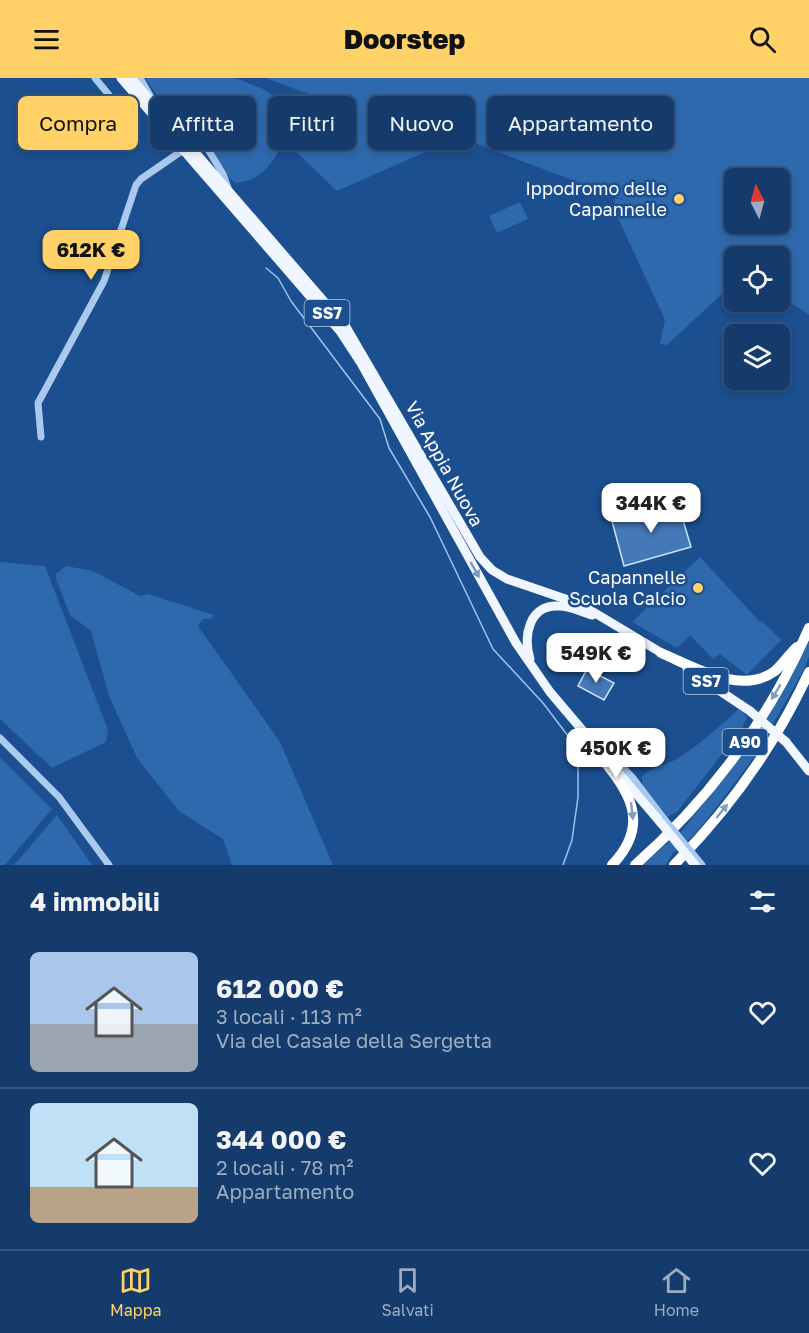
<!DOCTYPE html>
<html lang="it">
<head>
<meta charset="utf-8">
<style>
  :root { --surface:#143b6b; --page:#1d4271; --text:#f1f3f6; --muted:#9dadc1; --line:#33557e; --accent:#ffd166 }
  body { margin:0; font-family:"Golos Text",sans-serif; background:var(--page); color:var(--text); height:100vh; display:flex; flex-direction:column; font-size:22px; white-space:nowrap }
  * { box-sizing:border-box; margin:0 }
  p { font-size:20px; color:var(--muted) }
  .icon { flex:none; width:33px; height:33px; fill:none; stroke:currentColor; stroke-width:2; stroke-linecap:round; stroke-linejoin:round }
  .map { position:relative; height:787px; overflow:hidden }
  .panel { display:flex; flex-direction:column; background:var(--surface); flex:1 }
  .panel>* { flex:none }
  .guide { position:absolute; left:18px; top:18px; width:774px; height:54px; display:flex; gap:12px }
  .needle { width:39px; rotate:354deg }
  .controls { position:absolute; left:724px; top:90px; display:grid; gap:12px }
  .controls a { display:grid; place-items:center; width:66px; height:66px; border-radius:9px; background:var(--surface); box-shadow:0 3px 9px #0003,0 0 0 2px var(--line); font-size:30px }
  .price { position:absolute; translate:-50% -51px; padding:0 14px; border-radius:12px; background:#fff; color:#222; font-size:20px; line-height:39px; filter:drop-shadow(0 2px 3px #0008) }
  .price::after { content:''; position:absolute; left:50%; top:36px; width:18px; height:14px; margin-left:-9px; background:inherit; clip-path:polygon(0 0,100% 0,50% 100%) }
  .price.selected { background:var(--accent); color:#111 }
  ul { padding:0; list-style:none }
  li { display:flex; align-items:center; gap:18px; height:150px; padding:0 30px }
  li+li { border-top:2px solid var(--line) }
  li span { display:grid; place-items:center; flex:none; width:168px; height:120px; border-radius:9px; color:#555 }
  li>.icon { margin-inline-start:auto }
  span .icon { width:72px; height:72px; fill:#fffc; stroke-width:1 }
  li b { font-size:26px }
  h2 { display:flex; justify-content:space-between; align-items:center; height:72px; padding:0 30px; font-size:26px }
  .pill { padding:0 21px; border-radius:9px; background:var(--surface); box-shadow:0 3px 9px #0003,0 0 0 2px var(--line); font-size:21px; line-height:54px }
  .pill.selected { background:var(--accent); color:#111 }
  header { display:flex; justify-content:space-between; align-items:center; height:78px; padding:0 30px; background:var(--accent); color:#111; font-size:27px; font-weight:800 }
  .menu { display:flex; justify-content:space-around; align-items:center; height:84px; border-top:2px solid var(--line); background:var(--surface); font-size:16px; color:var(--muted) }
  .menu a { display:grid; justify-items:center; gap:3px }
  .menu .selected { color:var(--accent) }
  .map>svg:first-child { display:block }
  .green { fill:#2e69ad; fill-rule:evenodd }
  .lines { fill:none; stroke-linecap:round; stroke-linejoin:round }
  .stream { stroke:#9cc4f0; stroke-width:1.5 }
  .building { fill:#4478b7; stroke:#cfe3fa; stroke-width:1.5 }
  .minor { stroke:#a9c9ee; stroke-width:7 }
  .major { stroke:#f0f6ff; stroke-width:9 }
  .highway { stroke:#fff; stroke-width:10 }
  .minor-bridge { stroke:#a9c9ee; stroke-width:7 }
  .major-bridge { stroke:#f0f6ff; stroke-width:9 }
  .oneway { fill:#7b9ac1 }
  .oneway2 { fill:#829ec1 }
  .poi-dot { fill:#ffd166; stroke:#1b4f8f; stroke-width:2 }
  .labels { text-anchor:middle; stroke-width:5; stroke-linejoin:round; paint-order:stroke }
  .shield { fill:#1b4f8f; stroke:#bbcadd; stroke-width:1.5 }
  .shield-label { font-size:16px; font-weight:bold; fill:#fff }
  .poi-label { font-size:18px; fill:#fff; stroke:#1b4f8f; text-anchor:end }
  .street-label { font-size:18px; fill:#fff; stroke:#1b4f8f }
</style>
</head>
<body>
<header><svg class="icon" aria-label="menu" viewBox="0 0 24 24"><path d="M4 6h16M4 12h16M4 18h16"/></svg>Doorstep<svg class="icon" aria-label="search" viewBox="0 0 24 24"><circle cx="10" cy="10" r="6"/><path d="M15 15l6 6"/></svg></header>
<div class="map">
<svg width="809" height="787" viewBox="0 0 809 787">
  <rect width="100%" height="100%" fill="#1b4f8f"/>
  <g class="green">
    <path d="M 145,0 L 235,0 L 263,11 L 297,34 L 298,42 C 277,68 274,101 236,105 L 230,101 L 206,62 L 199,57 L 181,52 Z"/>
    <path d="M 266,0 L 809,0 L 809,237 L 780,217 L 780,178 L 735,178 L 735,187 L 715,174 L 735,188 L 735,204 L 667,267 L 660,266 L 665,242 L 613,129 L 615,120 L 627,123 L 459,59 L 337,113 L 287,65 L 332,25 ZM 735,100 L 780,100 L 780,146 L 735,146 Z"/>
    <path d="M 520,124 L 528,141 L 497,155 L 489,138 Z"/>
    <path d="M 700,479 L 760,544 L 762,543 L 781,562 L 747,597 L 720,576 L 713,581 L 690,557 L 677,570 L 632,544 Z"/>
    <path d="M 0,484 L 45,488 L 108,652 L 106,664 L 52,690 L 0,641 Z"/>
    <path d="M 66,488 L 93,493 L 140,518 L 148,516 L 214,537 L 210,541 L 203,541 L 198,548 L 280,664 L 333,787 L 232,787 L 223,761 L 179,733 L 137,680 L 109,618 L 91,553 L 70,537 L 56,501 L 56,496 Z"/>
    <path d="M 809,564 L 809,579 L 803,593 L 755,678 L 709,739 L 691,760 L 672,776 L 666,787 L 642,787 L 682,753 L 748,667 L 772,631 Z"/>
    <path d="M 739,631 L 747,639 L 742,650 L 677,734 L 667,739 C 657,731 640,713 642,699 C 649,690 665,687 675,682 C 698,668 719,649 739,631 Z"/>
    <path d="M 0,679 L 52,731 L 5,787 L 0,787 Z"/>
    <path d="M 57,737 L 92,787 L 14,787 Z"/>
  </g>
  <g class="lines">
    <path class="stream" d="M 266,190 L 278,200 L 291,223 L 380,341 L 389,370 L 430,439 L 493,571 L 543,625 L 575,667 L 578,680 L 578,719 L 572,762 L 563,787"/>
  </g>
  <g class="building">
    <path d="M 678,425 L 691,469 L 624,488 L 612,443 Z"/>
    <path d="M 587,591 L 614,605 L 604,622 L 578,608 Z"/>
  </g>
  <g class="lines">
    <g class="minor">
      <path d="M 95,0 L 118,28"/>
      <path d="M 140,0 L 152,21"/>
      <path d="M 180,55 L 204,65 L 223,96 L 228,110"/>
      <path d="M 41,359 L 38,325 L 104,203 L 136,107 L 141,101 L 189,68 L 202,64"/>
      <path d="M 0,660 L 59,719 L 109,787"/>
      <path d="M 596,662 L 633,700 L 665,742"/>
    </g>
    <g class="major">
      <path d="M 121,0 L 340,253 L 361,285 L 516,565 L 550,614 L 661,745"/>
      <path d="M 131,0 L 346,249 L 480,479 L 492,492 L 507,501 L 580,526 L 665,577"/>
      <path d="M 530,581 C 523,558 529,526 559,528 C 571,528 581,534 592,537"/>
      <path d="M 687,591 L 750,633"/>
      <path d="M 786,664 L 809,693"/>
    </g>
    <g class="highway">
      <path d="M 661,575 C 694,589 741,618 775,593 C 783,586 789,576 797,569"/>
      <path d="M 595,665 L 596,673 C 626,710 654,743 612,787"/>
      <path d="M 635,787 C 709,722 770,640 809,550"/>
      <path d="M 674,787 C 730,730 776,666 809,594"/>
    </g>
    <path class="minor-bridge" d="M 665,742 L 702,787"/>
    <g class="major-bridge">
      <path d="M 750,633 L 786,664"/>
      <path d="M 661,745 L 695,787"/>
    </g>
  </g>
  <defs><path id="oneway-solid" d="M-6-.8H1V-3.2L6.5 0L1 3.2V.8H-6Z" transform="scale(1.5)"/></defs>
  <use class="oneway" href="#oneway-solid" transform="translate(475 492) rotate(61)"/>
  <g class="oneway2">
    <use href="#oneway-solid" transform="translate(776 614) rotate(121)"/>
    <use href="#oneway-solid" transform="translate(632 733) rotate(84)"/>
    <use href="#oneway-solid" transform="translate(722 733) rotate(-51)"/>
  </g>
  <g class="poi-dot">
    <circle cx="679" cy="121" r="6"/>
    <circle cx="698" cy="510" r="6"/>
  </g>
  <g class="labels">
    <g class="shield">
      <rect x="304.5" y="222" width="45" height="26" rx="4.5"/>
      <rect x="683.5" y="590" width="45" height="26" rx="4.5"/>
      <rect x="722.5" y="651" width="45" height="26" rx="4.5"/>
    </g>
    <g class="shield-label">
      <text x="327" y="241">SS7</text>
      <text x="706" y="609">SS7</text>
      <text x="745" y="670">A90</text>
    </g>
    <g class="poi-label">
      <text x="667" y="117">Ippodromo delle<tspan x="667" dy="21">Capannelle</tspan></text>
      <text x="686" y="506">Capannelle<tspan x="686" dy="21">Scuola Calcio</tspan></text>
    </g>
    <g class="street-label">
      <text transform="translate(444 386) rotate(61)" y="6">Via Appia Nuova</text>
    </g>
  </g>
</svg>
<div class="controls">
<a><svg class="needle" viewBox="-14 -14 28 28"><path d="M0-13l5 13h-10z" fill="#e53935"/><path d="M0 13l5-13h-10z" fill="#9dadc1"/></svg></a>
<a><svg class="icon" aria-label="locate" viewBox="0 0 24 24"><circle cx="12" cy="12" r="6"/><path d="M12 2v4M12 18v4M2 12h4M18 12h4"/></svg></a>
<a><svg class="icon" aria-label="layers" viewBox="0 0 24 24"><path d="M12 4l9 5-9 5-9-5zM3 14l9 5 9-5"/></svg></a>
</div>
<b class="price selected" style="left:91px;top:203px">612K €</b>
<b class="price" style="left:651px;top:456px">344K €</b>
<b class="price" style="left:596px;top:606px">549K €</b>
<b class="price" style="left:616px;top:701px">450K €</b>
<div class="guide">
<a class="pill selected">Compra</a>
<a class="pill">Affitta</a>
<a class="pill">Filtri</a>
<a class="pill">Nuovo</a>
<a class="pill">Appartamento</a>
</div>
</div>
<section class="panel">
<h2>4 immobili<svg class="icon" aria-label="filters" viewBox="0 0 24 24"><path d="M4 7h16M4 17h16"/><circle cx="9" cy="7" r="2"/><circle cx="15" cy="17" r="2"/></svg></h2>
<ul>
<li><span style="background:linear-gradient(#a9c7e8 60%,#9aa5b1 0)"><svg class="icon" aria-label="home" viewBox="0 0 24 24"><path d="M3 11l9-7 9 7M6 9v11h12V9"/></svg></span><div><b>612 000 €</b><p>3 locali · 113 m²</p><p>Via del Casale della Sergetta</p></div><svg class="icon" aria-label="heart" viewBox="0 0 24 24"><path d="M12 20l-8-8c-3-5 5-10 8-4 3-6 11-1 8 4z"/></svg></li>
<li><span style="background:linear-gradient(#bfe0f5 70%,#b9a48a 0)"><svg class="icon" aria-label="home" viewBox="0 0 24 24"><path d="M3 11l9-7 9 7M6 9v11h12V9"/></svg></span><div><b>344 000 €</b><p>2 locali · 78 m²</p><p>Appartamento</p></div><svg class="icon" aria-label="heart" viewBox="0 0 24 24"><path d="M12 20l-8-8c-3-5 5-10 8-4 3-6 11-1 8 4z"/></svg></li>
</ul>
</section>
<nav class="menu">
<a class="selected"><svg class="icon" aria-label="map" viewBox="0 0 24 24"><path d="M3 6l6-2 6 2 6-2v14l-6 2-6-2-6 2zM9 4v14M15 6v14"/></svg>Mappa</a>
<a><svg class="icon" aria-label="saved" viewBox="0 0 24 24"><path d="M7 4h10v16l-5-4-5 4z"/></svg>Salvati</a>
<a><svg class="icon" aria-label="home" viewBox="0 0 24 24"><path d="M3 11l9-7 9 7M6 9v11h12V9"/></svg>Home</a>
</nav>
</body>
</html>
